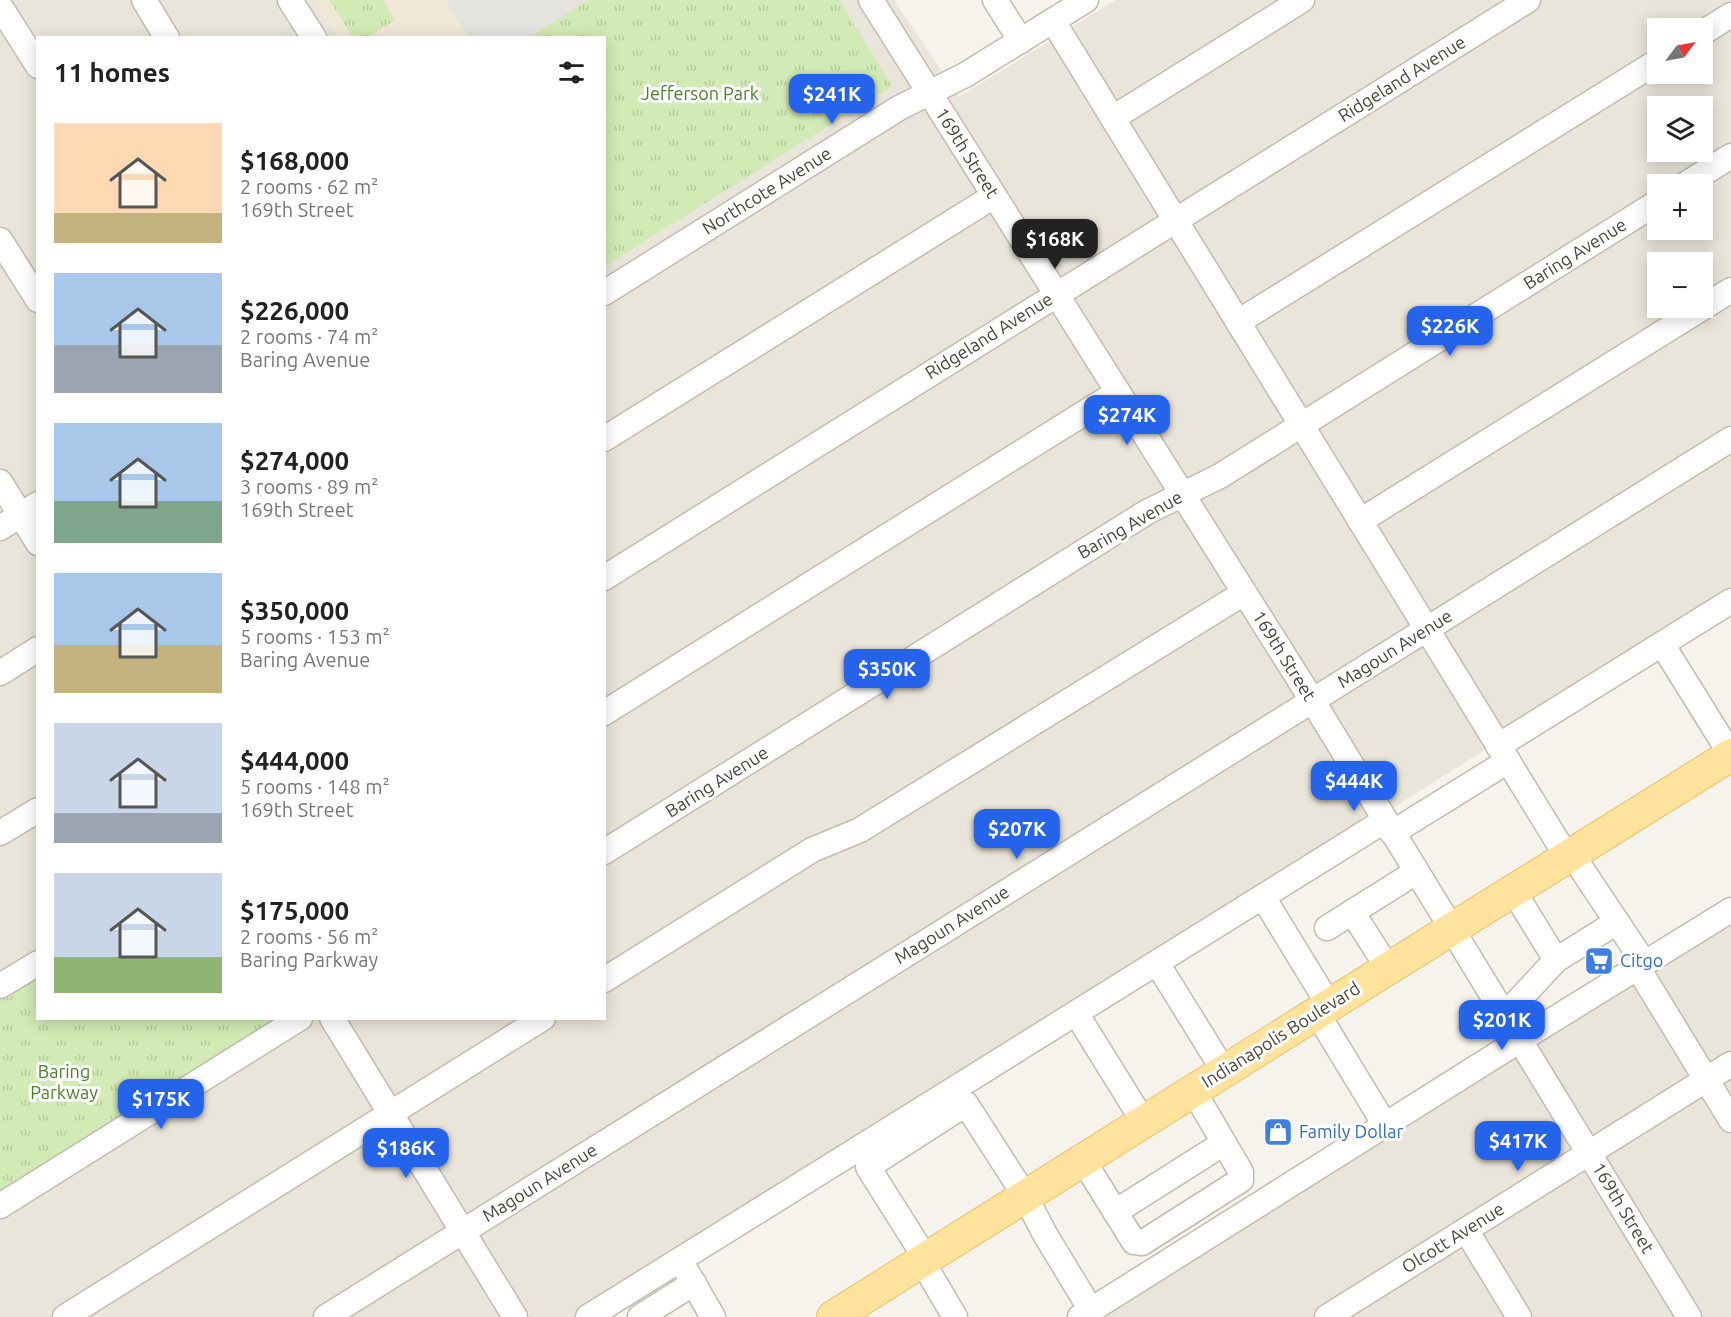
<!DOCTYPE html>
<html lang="en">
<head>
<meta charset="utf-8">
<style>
  :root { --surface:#fff; --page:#f6f6f6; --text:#222; --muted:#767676; --accent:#2563eb }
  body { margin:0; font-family:Ubuntu,sans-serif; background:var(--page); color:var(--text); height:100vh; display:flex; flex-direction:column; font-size:22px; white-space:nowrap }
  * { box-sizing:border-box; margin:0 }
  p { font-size:20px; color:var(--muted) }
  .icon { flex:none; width:33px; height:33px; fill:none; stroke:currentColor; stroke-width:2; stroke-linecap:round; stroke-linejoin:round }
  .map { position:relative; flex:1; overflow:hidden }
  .sheet { position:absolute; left:36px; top:36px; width:570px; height:984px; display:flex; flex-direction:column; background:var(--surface); border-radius:0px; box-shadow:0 3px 15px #0003 }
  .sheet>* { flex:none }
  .needle { width:39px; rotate:58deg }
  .buttons { position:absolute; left:1647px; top:18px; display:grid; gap:12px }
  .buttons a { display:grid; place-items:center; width:66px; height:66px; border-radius:0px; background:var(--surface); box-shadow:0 3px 15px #0003; font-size:30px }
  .price { position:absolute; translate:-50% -51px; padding:0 14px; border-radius:12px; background:var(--accent); color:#fff; font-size:20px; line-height:39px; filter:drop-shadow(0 2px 3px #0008) }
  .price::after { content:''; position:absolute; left:50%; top:36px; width:18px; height:14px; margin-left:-9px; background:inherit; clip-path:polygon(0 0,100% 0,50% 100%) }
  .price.on { background:#222; color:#fff }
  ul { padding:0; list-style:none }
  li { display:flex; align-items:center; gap:18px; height:150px; padding:0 18px }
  li span { display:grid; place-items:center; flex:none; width:168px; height:120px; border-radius:0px; color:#555 }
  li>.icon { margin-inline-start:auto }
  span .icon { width:72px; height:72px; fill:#fffc; stroke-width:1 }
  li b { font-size:26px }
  h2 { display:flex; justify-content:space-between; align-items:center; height:72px; padding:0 18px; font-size:26px }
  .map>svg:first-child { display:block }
  .residential { fill:#eae5da; fill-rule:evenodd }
  .education { fill:#efe8d6 }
  .grass { fill:url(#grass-tufts) }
  .parking { fill:#e5e3e0 }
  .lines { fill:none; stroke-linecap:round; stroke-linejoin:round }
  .minor-casing { stroke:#c2bbae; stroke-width:27 }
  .major-casing { stroke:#e6c16a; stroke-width:34 }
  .minor { stroke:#fff; stroke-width:24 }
  .major { stroke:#ffe39c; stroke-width:32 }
  .labels { text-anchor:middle; stroke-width:6; stroke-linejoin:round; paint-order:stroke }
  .street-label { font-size:18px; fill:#4b4439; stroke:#fff }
  .park-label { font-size:18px; fill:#4a7f2a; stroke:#fff }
  .shop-label { font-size:18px; fill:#366cbe; stroke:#fff; text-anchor:start }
</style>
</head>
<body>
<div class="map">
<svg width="1731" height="1317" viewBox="0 0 1731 1317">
  <defs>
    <pattern id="grass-tufts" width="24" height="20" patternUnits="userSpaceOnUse" patternTransform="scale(1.5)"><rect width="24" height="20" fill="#d2eab5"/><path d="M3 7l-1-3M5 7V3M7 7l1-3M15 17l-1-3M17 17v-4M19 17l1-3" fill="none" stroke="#b6ca9c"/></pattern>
  </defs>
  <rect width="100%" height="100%" fill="#f6f3ec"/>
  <g class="residential">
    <path d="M 0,0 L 894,0 L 959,97 L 1116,0 L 1731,0 L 1731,595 L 584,1317 L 0,1317 ZM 1658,28 L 1702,28 L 1702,74 L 1658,74 ZM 38,38 L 604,38 L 604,1018 L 38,1018 ZM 1658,106 L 1702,106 L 1702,152 L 1658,152 ZM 1658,184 L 1702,184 L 1702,230 L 1658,230 ZM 1658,262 L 1702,262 L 1702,308 L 1658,308 Z"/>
    <path d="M 1731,902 L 1731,1317 L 1069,1317 Z"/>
  </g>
  <path class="education" d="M 313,0 L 588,0 L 528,38 L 337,37 Z"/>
  <g class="grass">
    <path d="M 329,0 L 383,0 L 395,20 L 368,37 L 353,37 Z"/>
    <path d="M 588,0 L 839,0 L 892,86 L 605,266 L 604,38 L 528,38 Z"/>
    <path d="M 37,970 L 38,1018 L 286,1019 L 0,1197 L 0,994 Z"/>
  </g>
  <path class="parking" d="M 445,0 L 588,0 L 528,38 L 469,37 Z"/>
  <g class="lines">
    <g class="minor-casing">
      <g id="minor">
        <path d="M 144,0 L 167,38"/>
        <path d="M 290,0 L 314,38"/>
        <path d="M 871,0 L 1312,700 L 1689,1317"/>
        <path d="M 995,0 L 1021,41"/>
        <path d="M 0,6 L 38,66"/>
        <path d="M 1053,21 L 1567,857"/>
        <path d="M 1702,33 L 1731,15"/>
        <path d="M 1113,118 L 1302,0"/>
        <path d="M 1686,184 L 1731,156"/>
        <path d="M 0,240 L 38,300"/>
        <path d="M 604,293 L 899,108 L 965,75 L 1086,0"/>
        <path d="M 1238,322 L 1658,61"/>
        <path d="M 604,439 L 994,196"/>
        <path d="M 0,482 L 38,543"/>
        <path d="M 1360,521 L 1731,290"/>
        <path d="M 0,528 L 38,504"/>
        <path d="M 604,578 L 1528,0"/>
        <path d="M 1662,644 L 1731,755"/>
        <path d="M 0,673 L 38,649"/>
        <path d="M 604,713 L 1118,392"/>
        <path d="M 1498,746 L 1731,601"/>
        <path d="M 0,833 L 38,810"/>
        <path d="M 1392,833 L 1508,761"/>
        <path d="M 604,852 L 1147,512 L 1220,476 L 1658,202"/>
        <path d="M 1571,853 L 1645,964"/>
        <path d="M 1513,890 L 1556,960"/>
        <path d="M 1263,897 L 1329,1005"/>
        <path d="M 1352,912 L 1388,968"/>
        <path d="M 1327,928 L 1416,872"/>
        <path d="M 1157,963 L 1224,1071"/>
        <path d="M 1638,968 L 1731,1120"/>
        <path d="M 604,980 L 812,850 L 860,830 L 1244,593"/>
        <path d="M 0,986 L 38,963"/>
        <path d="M 1076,1013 L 1143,1121"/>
        <path d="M 1317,1013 L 1385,1125"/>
        <path d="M 1505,1015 L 1556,960 L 1617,922"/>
        <path d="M 332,1018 L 515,1317"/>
        <path d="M 1083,1160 L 1134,1242 L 1142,1243 L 1241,1180 L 1241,1172 L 1193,1090"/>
        <path d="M 0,1206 L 300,1018"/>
        <path d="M 1115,1212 L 1224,1143"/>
        <path d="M 1466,1230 L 1519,1317"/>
        <path d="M 926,1259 L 868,1167 L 966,1104 L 1025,1196 L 1046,1236 L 1091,1310"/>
        <path d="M 680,1260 L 713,1317"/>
        <path d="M 922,1261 L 955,1317"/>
        <path d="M 65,1317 L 543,1018"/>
        <path d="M 326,1317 L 1731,439"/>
        <path d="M 588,1317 L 1384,821"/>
        <path d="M 640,1317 L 694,1283"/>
        <path d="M 1080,1317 L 1520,1040 L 1731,910"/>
        <path d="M 1327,1317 L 1731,1064"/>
      </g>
    </g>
    <g class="major-casing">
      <path id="major" d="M 833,1317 L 1317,1013 L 1731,755"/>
    </g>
    <use href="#minor" class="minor"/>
    <use href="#major" class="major"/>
  </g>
  <defs>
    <g id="supermarket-square" transform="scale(1.5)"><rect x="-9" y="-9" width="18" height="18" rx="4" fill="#3f7fe0" stroke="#fff"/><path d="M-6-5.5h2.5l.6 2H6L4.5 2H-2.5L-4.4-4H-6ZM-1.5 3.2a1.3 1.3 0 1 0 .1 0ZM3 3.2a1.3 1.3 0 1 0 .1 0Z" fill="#fff"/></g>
    <g id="shop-square" transform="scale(1.5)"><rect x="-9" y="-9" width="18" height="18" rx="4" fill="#3f7fe0" stroke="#fff"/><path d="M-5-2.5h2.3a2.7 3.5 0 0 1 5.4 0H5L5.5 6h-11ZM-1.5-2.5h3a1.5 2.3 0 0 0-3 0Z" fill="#fff"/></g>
  </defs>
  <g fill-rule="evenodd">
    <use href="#supermarket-square" x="1599" y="961"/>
    <use href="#shop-square" x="1278" y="1132"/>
  </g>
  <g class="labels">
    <g class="street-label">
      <text transform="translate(1402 79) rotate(-32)" y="6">Ridgeland Avenue</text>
      <text transform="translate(967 153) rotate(58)" y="6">169th Street</text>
      <text transform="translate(767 191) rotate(-32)" y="6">Northcote Avenue</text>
      <text transform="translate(1575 254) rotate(-32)" y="6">Baring Avenue</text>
      <text transform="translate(989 336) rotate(-32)" y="6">Ridgeland Avenue</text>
      <text transform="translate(1130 525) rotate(-30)" y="6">Baring Avenue</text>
      <text transform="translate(1395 649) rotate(-32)" y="6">Magoun Avenue</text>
      <text transform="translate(1284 656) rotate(58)" y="6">169th Street</text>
      <text transform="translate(717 782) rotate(-32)" y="6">Baring Avenue</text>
      <text transform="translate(952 925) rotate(-32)" y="6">Magoun Avenue</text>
      <text transform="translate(1281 1035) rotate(-32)" y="6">Indianapolis Boulevard</text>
      <text transform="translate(540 1183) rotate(-32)" y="6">Magoun Avenue</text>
      <text transform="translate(1623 1208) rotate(59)" y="6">169th Street</text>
      <text transform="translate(1453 1238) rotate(-32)" y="6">Olcott Avenue</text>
    </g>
    <g class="park-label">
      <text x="700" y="100">Jefferson Park</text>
      <text x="64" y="1078">Baring<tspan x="64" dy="21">Parkway</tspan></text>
    </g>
    <g class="shop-label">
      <text x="1620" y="967">Citgo</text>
      <text x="1299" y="1138">Family Dollar</text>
    </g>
  </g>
</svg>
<div class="buttons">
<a><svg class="needle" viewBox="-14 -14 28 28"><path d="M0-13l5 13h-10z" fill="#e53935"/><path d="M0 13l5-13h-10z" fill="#767676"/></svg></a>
<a><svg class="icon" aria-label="layers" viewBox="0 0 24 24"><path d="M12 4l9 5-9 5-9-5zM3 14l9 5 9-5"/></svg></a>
<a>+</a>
<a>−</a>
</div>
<b class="price" style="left:832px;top:125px">$241K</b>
<b class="price on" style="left:1055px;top:270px">$168K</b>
<b class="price" style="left:1450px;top:357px">$226K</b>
<b class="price" style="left:1127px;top:446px">$274K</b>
<b class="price" style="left:887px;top:700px">$350K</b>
<b class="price" style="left:1354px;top:812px">$444K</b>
<b class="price" style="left:1017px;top:860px">$207K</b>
<b class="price" style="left:1502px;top:1051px">$201K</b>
<b class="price" style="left:161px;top:1130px">$175K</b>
<b class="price" style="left:1518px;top:1172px">$417K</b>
<b class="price" style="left:406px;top:1179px">$186K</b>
<section class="sheet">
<h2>11 homes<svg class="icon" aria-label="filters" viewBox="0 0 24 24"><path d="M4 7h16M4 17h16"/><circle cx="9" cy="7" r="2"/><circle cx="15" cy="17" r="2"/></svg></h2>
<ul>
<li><span style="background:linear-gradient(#ffd9b3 75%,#c2b280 0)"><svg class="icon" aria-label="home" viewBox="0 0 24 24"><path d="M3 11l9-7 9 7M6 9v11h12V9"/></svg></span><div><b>$168,000</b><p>2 rooms · 62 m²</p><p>169th Street</p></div></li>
<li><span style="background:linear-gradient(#a9c7e8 60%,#9aa5b1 0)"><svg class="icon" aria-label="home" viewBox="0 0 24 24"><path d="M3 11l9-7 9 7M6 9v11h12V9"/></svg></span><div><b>$226,000</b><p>2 rooms · 74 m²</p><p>Baring Avenue</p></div></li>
<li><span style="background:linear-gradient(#a9c7e8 65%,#7fa58c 0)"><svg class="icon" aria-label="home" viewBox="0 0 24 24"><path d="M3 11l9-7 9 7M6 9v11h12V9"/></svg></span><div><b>$274,000</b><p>3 rooms · 89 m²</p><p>169th Street</p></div></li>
<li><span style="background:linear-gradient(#a9c7e8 60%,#c2b280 0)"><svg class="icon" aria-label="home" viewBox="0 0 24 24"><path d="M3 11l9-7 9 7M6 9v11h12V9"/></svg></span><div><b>$350,000</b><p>5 rooms · 153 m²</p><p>Baring Avenue</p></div></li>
<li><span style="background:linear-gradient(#c9d6e8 75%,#9aa5b1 0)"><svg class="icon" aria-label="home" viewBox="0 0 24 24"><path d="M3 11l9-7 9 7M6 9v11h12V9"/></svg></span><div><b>$444,000</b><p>5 rooms · 148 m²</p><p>169th Street</p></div></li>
<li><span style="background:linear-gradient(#c9d6e8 70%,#8fb573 0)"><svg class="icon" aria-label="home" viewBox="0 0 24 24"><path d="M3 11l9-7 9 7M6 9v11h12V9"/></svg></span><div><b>$175,000</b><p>2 rooms · 56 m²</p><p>Baring Parkway</p></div></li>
</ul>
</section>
</div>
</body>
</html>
